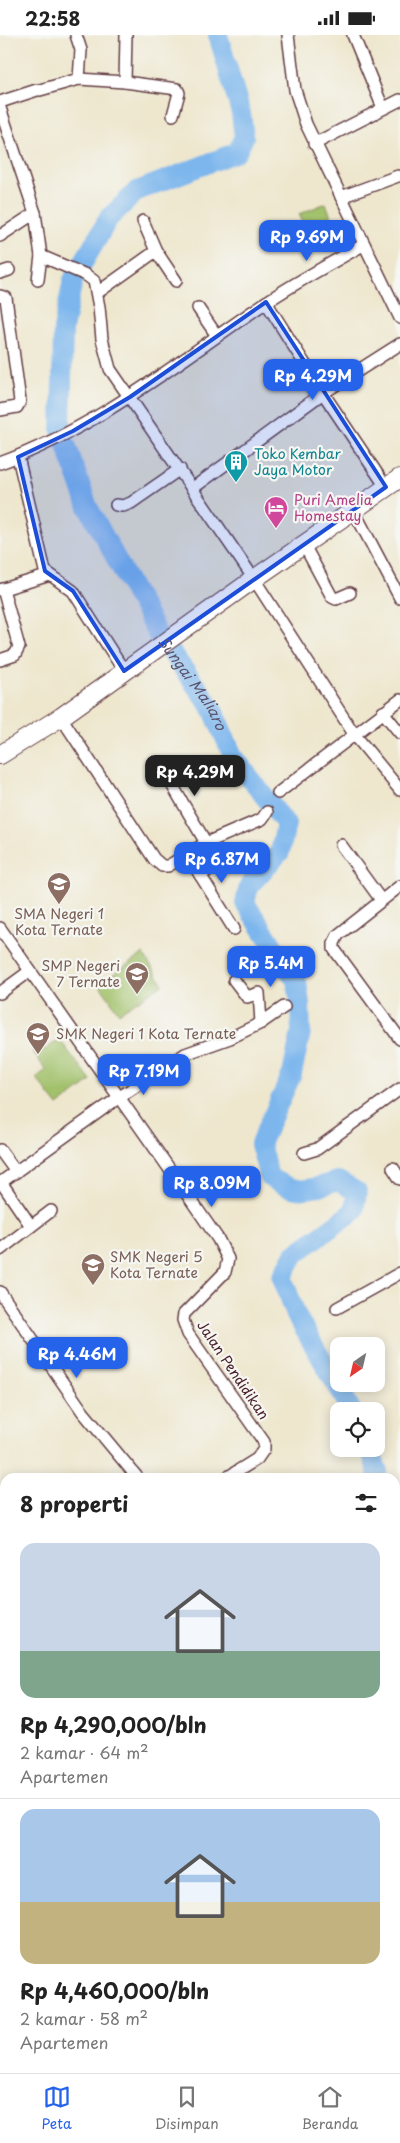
<!DOCTYPE html>
<html lang="id">
<head>
<meta charset="utf-8">
<style>
  :root { --surface:#fff; --page:#f2f2f2; --text:#222; --muted:#767676; --line:#e0e0e0; --accent:#2563eb }
  body { margin:0; font-family:"Playpen Sans",sans-serif; background:var(--page); color:var(--text); height:100vh; display:flex; flex-direction:column; font-size:19px; white-space:nowrap }
  * { box-sizing:border-box; margin:0 }
  p { font-size:16px; color:var(--muted) }
  .icon { flex:none; width:28px; height:28px; fill:none; stroke:currentColor; stroke-width:2; stroke-linecap:round; stroke-linejoin:round }
  .map { position:relative; flex:1; overflow:hidden }
  .panel { position:absolute; left:0px; top:1438px; width:400px; height:601px; display:flex; flex-direction:column; background:var(--surface); border-radius:15px 15px 0 0; box-shadow:0 2px 12px #0003 }
  .panel>* { flex:none }
  .needle { width:32px; rotate:214deg }
  .buttons { position:absolute; left:330px; top:1302px; display:grid; gap:10px }
  .buttons a { display:grid; place-items:center; width:55px; height:55px; border-radius:10px; background:var(--surface); box-shadow:0 2px 12px #0003; font-size:25px }
  .price { position:absolute; translate:-50% -42px; padding:0 11px; border-radius:10px; background:var(--accent); color:#fff; font-size:16px; line-height:32px; filter:drop-shadow(0 1px 2px #0008) }
  .price::after { content:''; position:absolute; left:50%; top:30px; width:15px; height:11px; margin-left:-8px; background:inherit; clip-path:polygon(0 0,100% 0,50% 100%) }
  .price.selected { background:#222; color:#fff }
  ul { padding:0; list-style:none }
  li { display:grid; align-content:center; gap:10px; height:265px; padding:0 20px }
  li+li { border-top:1px solid var(--line) }
  li span { display:grid; place-items:center; height:155px; border-radius:15px; color:#555 }
  li>.icon { margin-inline-start:auto }
  span .icon { width:90px; height:90px; fill:#fffc; stroke-width:1 }
  li b { font-size:21px }
  h2 { display:flex; justify-content:space-between; align-items:center; height:60px; padding:0 20px; font-size:21px }
  .status { display:flex; justify-content:space-between; align-items:center; height:35px; padding:0 25px; background:var(--surface); direction:ltr }
  .status svg { height:14px; fill:currentColor }
  .tabs { display:flex; justify-content:space-around; align-items:center; height:70px; border-top:1px solid var(--line); background:var(--surface); font-size:14px; color:var(--muted) }
  .tabs a { display:grid; justify-items:center; gap:2px }
  .tabs .selected { color:var(--accent) }
  .map>svg:first-child { display:block }
  .green { fill:#a1c16a; stroke:#76704a }
  .lines { fill:none; stroke-linecap:round; stroke-linejoin:round }
  .stream { stroke:#7cb6ed; stroke-width:3 }
  .river { stroke:#7cb6ed; stroke-width:20 }
  .minor-casing { stroke:#633d43; stroke-width:14 }
  .tertiary-casing { stroke:#633d43; stroke-width:16 }
  .trunk-casing { stroke:#633d43; stroke-width:20 }
  .minor { stroke:#fff; stroke-width:11 }
  .tertiary { stroke:#fff; stroke-width:14 }
  .trunk { stroke:#fff; stroke-width:18 }
  .marked { fill:#1d4ed8; fill-opacity:0.2; stroke:#1d4ed8; stroke-width:4; stroke-linejoin:round }
  .labels { text-anchor:middle; stroke-width:4.5; stroke-linejoin:round; paint-order:stroke }
  .culture-label { font-size:14px; fill:#0d838f; stroke:#f6f6f2; text-anchor:start }
  .hotel-label { font-size:14px; fill:#b23c85; stroke:#f6f6f2; text-anchor:start }
  .education-label { font-size:14px; fill:#785e54; stroke:#f6f6f2; text-anchor:start }
  .street-label { font-size:14px; fill:#4a1f2b; stroke:#f6f6f2 }
  .water-label { font-size:15px; font-style:italic; fill:#5c546f; stroke:#f6f6f2 }
</style>
</head>
<body>
<div class="status"><b>22:58</b><svg viewBox="0 0 49 12"><path d="M0 12V9h3v3zM5 12V6h3v6zM10 12V3h3v9zM15 12V0h3v12zM26 1h20v11H26zM47 4h2v5h-2z"/></svg></div>
<div class="map">
<svg width="400" height="2038" viewBox="0 0 400 2038">
  <rect width="100%" height="100%" fill="#f6f6f2"/>
  <filter id="ink" filterUnits="userSpaceOnUse"><feTurbulence type="fractalNoise" baseFrequency=".02" numOctaves="2"/><feDisplacementMap in="SourceGraphic" scale="10" xChannelSelector="R" yChannelSelector="G"/><feConvolveMatrix kernelMatrix="1 2 1 2 8 2 1 2 1" color-interpolation-filters="sRGB"/></filter>
  <filter id="wash" filterUnits="userSpaceOnUse"><feTurbulence type="fractalNoise" baseFrequency=".0096" numOctaves="4" result="noise"/><feDisplacementMap in="SourceGraphic" scale="20" xChannelSelector="R" yChannelSelector="G"/><feGaussianBlur stdDeviation="1.12" result="paint"/><feColorMatrix in="noise" values="0 0 0 0 0 0 0 0 0 0 0 0 0 0 0 0 0 1.4 0 .05"/><feComposite in="paint" operator="in"/></filter>
  <g filter="url(#wash)">
    <rect width="100%" height="100%" fill="#eee7ce"/>
    <g class="green">
      <path d="M 326,168 L 331,182 L 305,192 L 299,179 Z"/>
      <path d="M 143,919 L 163,949 L 119,978 L 99,949 Z"/>
      <path d="M 59,1004 L 91,1046 L 58,1071 L 36,1043 L 46,1035 L 32,1016 L 41,1010 L 45,1015 Z"/>
    </g>
    <g class="lines">
      <path class="stream" d="M 203,2038 L 206,2034"/>
      <g class="river">
        <path id="s1" d="M 218,0 L 241,78 L 244,102 L 237,117 L 137,156 L 109,183 L 73,245 L 63,294 L 61,395 L 88,472 L 156,597 L 212,673 L 233,721 L 286,789 L 280,817 L 249,851 L 245,868 L 297,947 L 300,969 L 301,997 L 292,1039 L 260,1109 L 269,1142 C 299,1161 306,1155 338,1146 L 357,1157 L 354,1176 L 295,1219 L 282,1242 L 297,1282 L 352,1376"/>
        <path d="M 370,1414 L 378,1437 L 377,1442"/>
        <path d="M 250,2034 L 260,2038"/>
      </g>
    </g>
  </g>
  <g filter="url(#ink)">
    <g class="lines">
      <g class="minor-casing">
        <g id="minor">
          <path d="M 76,0 L 81,15 L 79,44"/>
          <path d="M 288,0 L 295,55 L 306,89 L 400,283"/>
          <path d="M 353,0 L 383,73"/>
          <path d="M 125,47 L 126,0"/>
          <path d="M 40,55 L 79,44 L 125,47 L 177,54 L 179,58 L 173,80"/>
          <path d="M 0,67 L 37,55"/>
          <path d="M 0,73 L 35,178 L 41,221 L 86,240 L 94,246 L 99,272 L 102,304 L 110,334 L 254,544 L 354,699 L 400,755"/>
          <path d="M 314,109 L 400,65"/>
          <path d="M 341,162 L 398,141"/>
          <path d="M 143,186 L 156,216"/>
          <path d="M 0,201 L 35,178"/>
          <path d="M 0,238 L 9,235"/>
          <path d="M 38,245 L 41,221"/>
          <path d="M 97,258 L 156,216 L 176,246"/>
          <path d="M 0,261 L 6,263 L 20,366 L 17,372 L 0,375"/>
          <path d="M 198,273 L 217,301"/>
          <path d="M 18,422 L 45,536 L 73,556 L 124,636"/>
          <path d="M 0,428 C 99,392 179,326 265,268 C 296,247 330,229 363,210"/>
          <path d="M 386,452 L 323,358 L 400,309"/>
          <path d="M 193,453 L 323,358 L 266,267"/>
          <path d="M 116,470 L 123,471 L 131,468 L 180,434"/>
          <path d="M 354,476 L 400,563"/>
          <path d="M 304,510 L 332,562 L 336,564 L 350,558"/>
          <path d="M 0,555 L 50,540"/>
          <path d="M 0,625 L 15,620 L 19,612 L 3,554"/>
          <path d="M 383,677 L 400,698"/>
          <path d="M 61,682 L 154,824 L 162,831 L 168,831 L 206,808 L 262,784 L 267,777"/>
          <path d="M 160,729 L 206,808"/>
          <path d="M 169,744 L 188,733"/>
          <path d="M 278,758 L 400,665"/>
          <path d="M 341,810 L 381,865"/>
          <path d="M 187,819 L 234,894"/>
          <path d="M 200,840 L 236,820"/>
          <path d="M 400,851 L 338,900 L 334,908 L 334,914 L 400,1004"/>
          <path d="M 0,893 L 173,1139 L 218,1204 L 228,1224 L 225,1237 L 184,1279 L 183,1285 L 188,1299 L 264,1407 L 264,1414 L 257,1424 L 228,1442"/>
          <path d="M 234,945 L 247,962 L 259,958 L 261,988"/>
          <path d="M 0,958 L 30,936"/>
          <path d="M 0,1115 L 16,1137"/>
          <path d="M 304,1118 L 317,1114 L 400,1054"/>
          <path d="M 393,1133 L 400,1144"/>
          <path d="M 1,1147 L 31,1191"/>
          <path d="M 0,1148 L 118,1063 L 185,1019 L 230,1003 L 261,988 L 284,972"/>
          <path d="M 0,1215 L 51,1176"/>
          <path d="M 0,1257 L 83,1377 L 137,1442"/>
          <path d="M 337,1273 L 400,1238"/>
          <path d="M 0,1479 L 5,1486"/>
          <path d="M 0,1660 L 5,1674"/>
          <path d="M 395,1744 L 400,1745"/>
          <path d="M 395,1868 L 400,1871"/>
          <path d="M 0,1879 L 5,1877"/>
          <path d="M 0,1946 L 5,1944"/>
          <path d="M 395,1961 L 400,1957"/>
          <path d="M 395,1996 L 400,1992"/>
          <path d="M 98,2034 L 99,2038"/>
          <path d="M 336,2034 L 343,2038"/>
          <path d="M 121,2038 L 127,2034"/>
          <path d="M 351,2038 L 355,2034"/>
        </g>
      </g>
      <g class="tertiary-casing">
        <g id="tertiary">
          <path d="M 395,1643 L 400,1639"/>
          <path d="M 0,1767 L 5,1766"/>
        </g>
      </g>
      <g class="trunk-casing">
        <path id="trunk" d="M 0,720 L 61,682 L 254,544 L 400,443"/>
      </g>
      <use href="#minor" class="minor"/>
      <use href="#tertiary" class="tertiary"/>
      <use href="#trunk" class="trunk"/>
    </g>
  </g>
  <path class="marked" d="M 266,267 L 386,452 L 124,636 L 73,556 L 45,536 L 18,422 L 73,396 L 130,362 Z"/>
  <defs>
    <g id="building-pin" transform="scale(1.25)"><path d="M0 17L-7.5 6A9.5 9.5 0 1 1 7.5 6Z" fill="#0f9aa8" stroke="#f6f6f2"/><path d="M-4-6H4V6H1V3H-1V6H-4ZM-2.5-4.3h1.7v1.8h-1.7ZM.8-4.3h1.7v1.8H.8ZM-2.5-1h1.7V.8h-1.7ZM.8-1h1.7V.8H.8Z" fill="#fff"/></g>
    <g id="hotel-pin" transform="scale(1.25)"><path d="M0 17L-7.5 6A9.5 9.5 0 1 1 7.5 6Z" fill="#d1479c" stroke="#f6f6f2"/><path d="M-6-4.5h1.5V1H6V5H4.5V3h-9V5H-6ZM-4 0a1.8 1.8 0 1 1 3.6 0ZM.5 0V-2.5h3Q6-2.5 6 0Z" fill="#fff"/></g>
    <g id="school-pin" transform="scale(1.25)"><path d="M0 17L-7.5 6A9.5 9.5 0 1 1 7.5 6Z" fill="#8d6e63" stroke="#f6f6f2"/><path d="M0-5L7-2L0 1L-7-2ZM-4 1L0 2.5L4 1V4Q0 6-4 4Z" fill="#fff"/></g>
  </defs>
  <g fill-rule="evenodd">
    <use href="#building-pin" x="236" y="427"/>
    <use href="#hotel-pin" x="276" y="473"/>
    <use href="#school-pin" x="59" y="849"/>
    <use href="#school-pin" x="137" y="939"/>
    <use href="#school-pin" x="38" y="999"/>
    <use href="#school-pin" x="93" y="1230"/>
  </g>
  <g class="labels">
    <g class="culture-label">
      <text x="254" y="424">Toko Kembar<tspan x="254" dy="16">Jaya Motor</tspan></text>
    </g>
    <g class="hotel-label">
      <text x="294" y="470">Puri Amelia<tspan x="294" dy="16">Homestay</tspan></text>
    </g>
    <g class="education-label">
      <text x="59" y="884" text-anchor="middle">SMA Negeri 1<tspan x="59" dy="16">Kota Ternate</tspan></text>
      <text x="120" y="936" text-anchor="end">SMP Negeri<tspan x="120" dy="16">7 Ternate</tspan></text>
      <text x="56" y="1004">SMK Negeri 1 Kota Ternate</text>
      <text x="110" y="1227">SMK Negeri 5<tspan x="110" dy="16">Kota Ternate</tspan></text>
    </g>
    <g class="street-label">
      <text transform="translate(233 1335) rotate(56)" y="5">Jalan Pendidikan</text>
    </g>
    <g class="water-label">
      <text dy="5" stroke="none"><textPath href="#s1" startOffset="778">Sungai Maliaro</textPath></text>
    </g>
  </g>
</svg>
<div class="buttons">
<a><svg class="needle" viewBox="-14 -14 28 28"><path d="M0-13l5 13h-10z" fill="#e53935"/><path d="M0 13l5-13h-10z" fill="#767676"/></svg></a>
<a><svg class="icon" aria-label="locate" viewBox="0 0 24 24"><circle cx="12" cy="12" r="6"/><path d="M12 2v4M12 18v4M2 12h4M18 12h4"/></svg></a>
</div>
<b class="price" style="left:307px;top:227px">Rp 9.69M</b>
<b class="price" style="left:313px;top:366px">Rp 4.29M</b>
<b class="price selected" style="left:195px;top:762px">Rp 4.29M</b>
<b class="price" style="left:222px;top:849px">Rp 6.87M</b>
<b class="price" style="left:271px;top:953px">Rp 5.4M</b>
<b class="price" style="left:144px;top:1061px">Rp 7.19M</b>
<b class="price" style="left:212px;top:1173px">Rp 8.09M</b>
<b class="price" style="left:77px;top:1344px">Rp 4.46M</b>
<section class="panel">
<h2>8 properti<svg class="icon" aria-label="filters" viewBox="0 0 24 24"><path d="M4 7h16M4 17h16"/><circle cx="9" cy="7" r="2"/><circle cx="15" cy="17" r="2"/></svg></h2>
<ul>
<li><span style="background:linear-gradient(#c9d6e8 70%,#7fa58c 0)"><svg class="icon" aria-label="home" viewBox="0 0 24 24"><path d="M3 11l9-7 9 7M6 9v11h12V9"/></svg></span><div><b>Rp 4,290,000/bln</b><p>2 kamar · 64 m²</p><p>Apartemen</p></div></li>
<li><span style="background:linear-gradient(#a9c7e8 60%,#c2b280 0)"><svg class="icon" aria-label="home" viewBox="0 0 24 24"><path d="M3 11l9-7 9 7M6 9v11h12V9"/></svg></span><div><b>Rp 4,460,000/bln</b><p>2 kamar · 58 m²</p><p>Apartemen</p></div></li>
</ul>
</section>
</div>
<nav class="tabs">
<a class="selected"><svg class="icon" aria-label="map" viewBox="0 0 24 24"><path d="M3 6l6-2 6 2 6-2v14l-6 2-6-2-6 2zM9 4v14M15 6v14"/></svg>Peta</a>
<a><svg class="icon" aria-label="saved" viewBox="0 0 24 24"><path d="M7 4h10v16l-5-4-5 4z"/></svg>Disimpan</a>
<a><svg class="icon" aria-label="home" viewBox="0 0 24 24"><path d="M3 11l9-7 9 7M6 9v11h12V9"/></svg>Beranda</a>
</nav>
</body>
</html>
